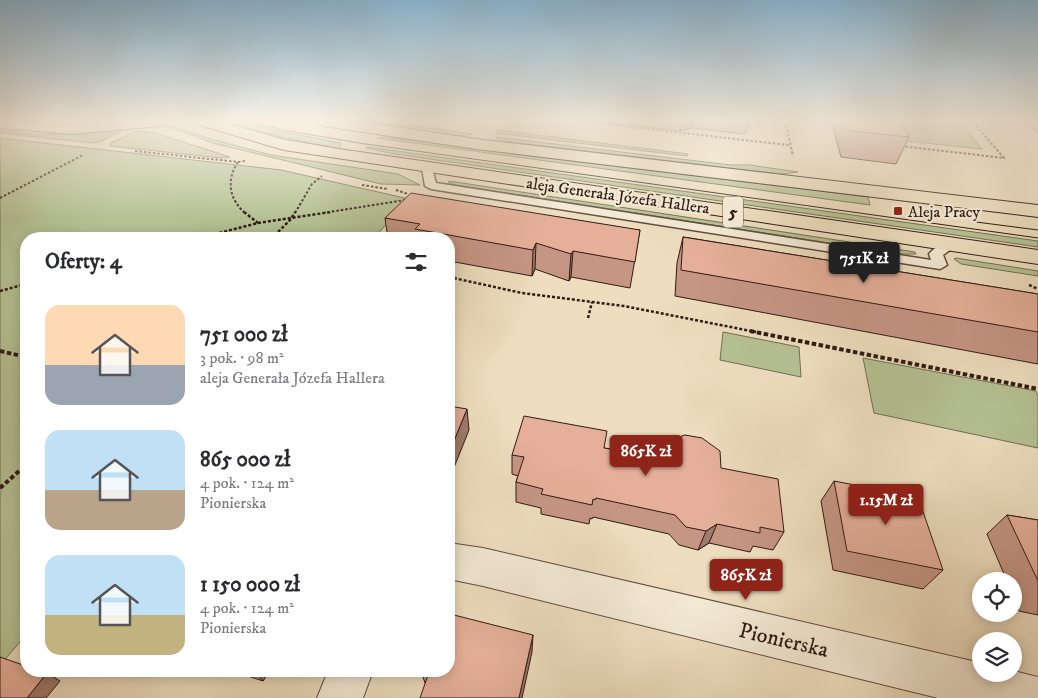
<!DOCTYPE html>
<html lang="pl">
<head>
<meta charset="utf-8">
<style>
  :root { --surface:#fff; --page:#f7f7f7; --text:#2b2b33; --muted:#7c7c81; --accent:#8f2418 }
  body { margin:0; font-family:"IM FELL DW Pica",serif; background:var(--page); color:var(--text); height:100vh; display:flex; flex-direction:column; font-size:19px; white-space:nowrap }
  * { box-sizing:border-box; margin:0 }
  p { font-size:16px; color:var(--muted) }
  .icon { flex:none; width:28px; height:28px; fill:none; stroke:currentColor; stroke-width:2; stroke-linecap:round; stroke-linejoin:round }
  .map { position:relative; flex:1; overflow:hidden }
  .sheet { position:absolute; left:20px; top:232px; width:435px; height:445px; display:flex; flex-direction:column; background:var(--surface); border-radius:20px; box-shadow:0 2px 12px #0003 }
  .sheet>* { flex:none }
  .buttons { position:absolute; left:972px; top:572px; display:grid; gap:10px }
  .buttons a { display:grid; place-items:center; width:50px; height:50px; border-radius:50%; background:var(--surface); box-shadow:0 2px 12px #0003; font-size:25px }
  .price { position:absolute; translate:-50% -42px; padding:0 11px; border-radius:5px; background:var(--accent); color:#fff; font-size:16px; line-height:32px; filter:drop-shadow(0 1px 2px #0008) }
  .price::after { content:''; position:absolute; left:50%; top:30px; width:15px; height:11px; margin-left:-8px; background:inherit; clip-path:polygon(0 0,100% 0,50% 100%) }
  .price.current { background:#222; color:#fff }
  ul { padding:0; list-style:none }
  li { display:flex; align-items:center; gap:15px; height:125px; padding:0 25px }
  li span { display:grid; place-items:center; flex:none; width:140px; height:100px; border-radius:15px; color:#555 }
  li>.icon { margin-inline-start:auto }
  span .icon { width:60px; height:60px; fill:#fffc; stroke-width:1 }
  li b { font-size:21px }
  h2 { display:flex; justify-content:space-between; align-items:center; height:60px; padding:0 25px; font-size:21px }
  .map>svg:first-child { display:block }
  .green { fill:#b5c294; stroke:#726e54 }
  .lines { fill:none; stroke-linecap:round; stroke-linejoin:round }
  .lane-casing { stroke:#5f4c3e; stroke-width:3 }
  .street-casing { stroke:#5f4c3e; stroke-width:2 }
  .secondary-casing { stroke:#2f1b13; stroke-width:2 }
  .primary-casing { stroke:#2f1b13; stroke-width:2 }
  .path-far2 { stroke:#2f1b13; stroke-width:2; stroke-dasharray:2.5 2; stroke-linecap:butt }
  .path-far1 { stroke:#2f1b13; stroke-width:2.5; stroke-dasharray:3 2; stroke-linecap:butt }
  .path { stroke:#2f1b13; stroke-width:4; stroke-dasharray:4.5 2.5; stroke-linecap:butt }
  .lane { fill:#f4ead5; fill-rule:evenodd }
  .street { fill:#f4ead5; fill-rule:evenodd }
  .secondary { fill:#f4ead5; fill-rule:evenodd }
  .primary { fill:#eedebf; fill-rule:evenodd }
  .tram { stroke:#2f1b13; stroke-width:1 }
  .wall { fill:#c59684; stroke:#2f1b13 }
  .shaded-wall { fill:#a07a6b; stroke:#2f1b13 }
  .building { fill:#e5af99; stroke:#2f1b13 }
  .poi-dot { fill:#8f2418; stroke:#f4ead5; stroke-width:2 }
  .labels { text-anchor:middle; stroke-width:4.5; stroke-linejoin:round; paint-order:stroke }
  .far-street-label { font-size:16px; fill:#2f1b13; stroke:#f4ead5 }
  .far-poi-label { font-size:16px; fill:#2f1b13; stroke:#f4ead5; text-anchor:start }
  .shield { fill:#f4ead5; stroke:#6a594d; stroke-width:1 }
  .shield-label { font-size:18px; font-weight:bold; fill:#2f1b13 }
  .near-street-label { font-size:22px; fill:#2f1b13; stroke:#f4ead5 }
</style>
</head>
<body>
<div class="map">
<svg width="1038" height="698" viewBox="0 0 1038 698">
  <rect width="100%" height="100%" fill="#eedebf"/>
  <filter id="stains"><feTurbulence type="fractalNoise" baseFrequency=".004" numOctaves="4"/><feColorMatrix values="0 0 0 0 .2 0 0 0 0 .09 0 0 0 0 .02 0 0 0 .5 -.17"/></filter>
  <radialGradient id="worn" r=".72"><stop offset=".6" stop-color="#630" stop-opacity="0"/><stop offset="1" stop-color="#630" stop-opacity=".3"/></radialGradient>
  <g class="green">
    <path d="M 225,121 L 239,121 L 278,131 L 341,143 L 340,149 L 274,135 Z"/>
    <path d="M 357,121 L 378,121 L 473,134 L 459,136 Z"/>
    <path d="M 893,121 L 959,121 L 982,149 L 906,141 Z"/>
    <path d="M 164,125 L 178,128 L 211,139 L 271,155 L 398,174 L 420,185 L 381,184 L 213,143 Z"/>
    <path d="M 127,128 L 99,142 L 93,143 L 0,133 L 0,130 L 38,135 L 81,133 Z"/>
    <path d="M 497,130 L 688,154 L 687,156 L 495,133 Z"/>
    <path d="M 137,131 L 155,133 L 230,157 L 221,158 L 110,146 L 111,143 Z"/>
    <path d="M 384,137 L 868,197 L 870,205 L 377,138 Z"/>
    <path d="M 495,137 L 731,165 L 749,165 L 798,172 L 781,174 L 502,141 Z"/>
    <path d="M 0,138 L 281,170 L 409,199 L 373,239 L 26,239 L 26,635 L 0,665 Z"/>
    <path d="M 368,147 L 1038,241 L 1038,247 L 395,154 L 366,148 Z"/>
    <path d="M 449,181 L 915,252 L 916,254 L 900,254 L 455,185 L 448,182 Z"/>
    <path d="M 956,258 L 1038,271 L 1038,276 L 961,264 L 954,259 Z"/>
    <path d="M 723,332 L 799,347 L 801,377 L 720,360 Z"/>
    <path d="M 863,358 L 1036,391 L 1038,396 L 1038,448 L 874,413 Z"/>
  </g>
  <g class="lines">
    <g class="lane-casing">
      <path id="lane" d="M 427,165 L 432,168 L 436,183 L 931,260 L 929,254 C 934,248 944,242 952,240 L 958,244 L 943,255 L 947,265 L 940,269 L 431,189 L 425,186 L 422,168 Z"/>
    </g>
    <g class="street-casing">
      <g id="street">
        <path d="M 449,543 L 483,548 L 981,663 L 981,674 L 1014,674 L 1014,671 L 1038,677 L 1038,698 L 938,698 L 483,586 L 449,579 Z"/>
        <path d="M 328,671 L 373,671 L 363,698 L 317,698 Z"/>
      </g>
    </g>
    <g class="secondary-casing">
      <path id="secondary" d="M 0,121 L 71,124 L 104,121 L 168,121 L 161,126 L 71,134 L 0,128 Z"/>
    </g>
    <g class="primary-casing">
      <g id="primary">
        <path d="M 194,121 L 219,121 L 286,140 L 339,149 L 1038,250 L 1038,264 L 284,150 L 196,124 Z"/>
        <path d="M 316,121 L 357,121 L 476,139 L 1038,205 L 1038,217 L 476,149 L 323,126 Z"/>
      </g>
    </g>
    <g class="path-far2">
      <path d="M 576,121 L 789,145"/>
      <path d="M 1026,121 L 1038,132"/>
      <path d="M 786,125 L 793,156"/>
      <path d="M 901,146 L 1004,158 L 972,121"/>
      <path d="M 135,151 L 238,162 L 245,161"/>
      <path d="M 238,162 C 226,180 229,199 245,213"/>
      <path d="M 362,185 L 388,189"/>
      <path d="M 396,190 L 408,194"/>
      <path d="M 0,198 L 83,155"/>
      <path d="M 295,213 L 312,184 L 322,176"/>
      <path d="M 323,213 L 405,200"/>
    </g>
    <g class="path-far1">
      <path d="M 244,212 L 258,223"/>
      <path d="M 195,239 L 258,223 L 331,212"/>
      <path d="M 271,239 L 291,219 L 295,212"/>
      <path d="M 449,277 L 522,293 L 624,306 L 756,332"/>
      <path d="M 1029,285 L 1038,289"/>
      <path d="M 0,291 L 26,284"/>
      <path d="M 588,318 L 592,302"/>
    </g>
    <g class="path">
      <path d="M 750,331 L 1038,389"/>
      <path d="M 0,351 L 26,357"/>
      <path d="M 0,488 L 26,465"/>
    </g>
    <use href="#lane" class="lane"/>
    <use href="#street" class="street"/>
    <use href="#secondary" class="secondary"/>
    <use href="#primary" class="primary"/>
    <g class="tram">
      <path d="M 247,121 L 283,130 L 359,143 L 1038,238"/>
      <path d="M 976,222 L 1038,230"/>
    </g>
  </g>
  <g class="wall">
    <path d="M 595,121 L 749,121 L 745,134 L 691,128 L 680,131 Z"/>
    <path d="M 836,121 L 900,121 L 909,137 L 896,164 L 841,157 L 833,128 Z"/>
    <path d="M 385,218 L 640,230 L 630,288 L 571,277 L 569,281 L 535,269 L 532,276 L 449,261 L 449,239 L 388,239 Z"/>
    <path d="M 683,237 L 1038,294 L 1038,364 L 675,296 L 677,263 Z"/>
    <path d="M 667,441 L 721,468 L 784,532 L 773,550 L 753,546 L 750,552 L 709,543 L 698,550 L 679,545 L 669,534 L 593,517 L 592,519 L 590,518 L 589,524 L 541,514 L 541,508 L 516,502 L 516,482 L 518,476 L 512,474 L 512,455 L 604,448 L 662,457 Z"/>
    <path d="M 834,481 L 943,570 L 923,589 L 833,570 L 821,501 Z"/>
    <path d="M 1007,515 L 1038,520 L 1038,615 L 1019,611 L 1014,598 L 1014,581 L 1007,581 L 987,534 Z"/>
    <path d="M 532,652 L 425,683 L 421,671 L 449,671 Z"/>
    <path d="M 233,671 L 269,671 L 263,681 Z"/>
  </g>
  <g class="shaded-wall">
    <path d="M 682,121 L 692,121 L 691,128 L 680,131 Z"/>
    <path d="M 536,243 L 535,269 L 532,276 L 533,250 Z"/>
    <path d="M 573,251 L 571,277 L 569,281 L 571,254 Z"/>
    <path d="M 467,409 L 469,430 L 449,480 L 449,453 Z"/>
    <path d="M 717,524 L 709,543 L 698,550 L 706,531 Z"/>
    <path d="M 533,635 L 532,652 L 522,698 L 519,698 Z"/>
    <path d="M 254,671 L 269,671 L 263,681 Z"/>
    <path d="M 47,673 L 60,681 L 46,698 L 27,698 Z"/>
  </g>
  <g class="building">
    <path d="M 848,121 L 900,121 L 909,137 L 851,131 Z"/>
    <path d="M 411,193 L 640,230 L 635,262 L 573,251 L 571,254 L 536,243 L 533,250 L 415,229 L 420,224 L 385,218 Z"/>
    <path d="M 683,237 L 1038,294 L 1038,332 L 681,270 Z"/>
    <path d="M 449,406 L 467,409 L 449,453 Z"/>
    <path d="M 524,416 L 607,431 L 604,448 L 665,457 L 667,441 L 685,435 L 702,438 L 720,451 L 721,468 L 778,479 L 784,532 L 760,527 L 760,533 L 717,524 L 706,531 L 686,527 L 675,515 L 596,498 L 595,500 L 593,499 L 592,505 L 541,494 L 543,489 L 516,482 L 524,457 L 512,455 Z"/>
    <path d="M 834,481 L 918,497 L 943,570 L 847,551 Z"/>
    <path d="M 1007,515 L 1038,520 L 1038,581 Z"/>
    <path d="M 450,614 L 533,635 L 519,698 L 420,698 L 428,675 L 424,671 L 449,671 L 449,617 Z"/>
    <path d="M 0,657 L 26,666 L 26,671 L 42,671 L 47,673 L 27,698 L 0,698 Z"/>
  </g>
  <linearGradient id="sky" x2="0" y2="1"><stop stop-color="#89b7d5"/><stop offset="0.55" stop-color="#f7f0e2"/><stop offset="1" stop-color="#f7f0e2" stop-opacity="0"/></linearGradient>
  <rect width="1038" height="219" fill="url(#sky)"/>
  <rect class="poi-dot" x="893" y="206" width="10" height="10" rx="2.5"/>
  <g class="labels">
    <g class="far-street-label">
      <text transform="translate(618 195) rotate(8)" y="6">aleja Generała Józefa Hallera</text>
    </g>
    <g class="far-poi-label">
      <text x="908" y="217">Aleja Pracy</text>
    </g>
    <rect class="shield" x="723" y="196.5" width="20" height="31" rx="4"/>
    <g class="shield-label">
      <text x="733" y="218">5</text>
    </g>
    <g class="near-street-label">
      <text transform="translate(784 639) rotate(13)" y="8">Pionierska</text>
    </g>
  </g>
  <rect width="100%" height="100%" filter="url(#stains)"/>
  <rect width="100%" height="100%" fill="url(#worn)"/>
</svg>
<div class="buttons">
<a><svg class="icon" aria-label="locate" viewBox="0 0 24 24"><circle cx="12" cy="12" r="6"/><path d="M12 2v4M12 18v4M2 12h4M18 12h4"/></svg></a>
<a><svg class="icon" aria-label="layers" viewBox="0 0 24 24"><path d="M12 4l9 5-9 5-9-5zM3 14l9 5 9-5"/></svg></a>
</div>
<b class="price current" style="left:864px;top:284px">751K zł</b>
<b class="price" style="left:646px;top:477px">865K zł</b>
<b class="price" style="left:886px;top:526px">1.15M zł</b>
<b class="price" style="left:746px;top:601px">865K zł</b>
<section class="sheet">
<h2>Oferty: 4<svg class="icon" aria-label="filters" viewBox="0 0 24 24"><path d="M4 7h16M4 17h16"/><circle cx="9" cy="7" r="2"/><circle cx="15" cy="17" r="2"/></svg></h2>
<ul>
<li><span style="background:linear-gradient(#ffd9b3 60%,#9aa5b1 0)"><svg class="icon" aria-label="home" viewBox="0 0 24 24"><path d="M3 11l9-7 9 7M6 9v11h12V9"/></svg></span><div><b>751 000 zł</b><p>3 pok. · 98 m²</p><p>aleja Generała Józefa Hallera</p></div></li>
<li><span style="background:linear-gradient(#bfe0f5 60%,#b9a48a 0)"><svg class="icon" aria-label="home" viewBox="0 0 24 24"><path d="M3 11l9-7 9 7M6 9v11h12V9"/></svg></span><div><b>865 000 zł</b><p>4 pok. · 124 m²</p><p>Pionierska</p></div></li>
<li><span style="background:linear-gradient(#bfe0f5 60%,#c2b280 0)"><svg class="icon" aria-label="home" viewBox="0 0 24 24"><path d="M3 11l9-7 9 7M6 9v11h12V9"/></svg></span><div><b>1 150 000 zł</b><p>4 pok. · 124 m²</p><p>Pionierska</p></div></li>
</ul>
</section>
</div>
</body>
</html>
